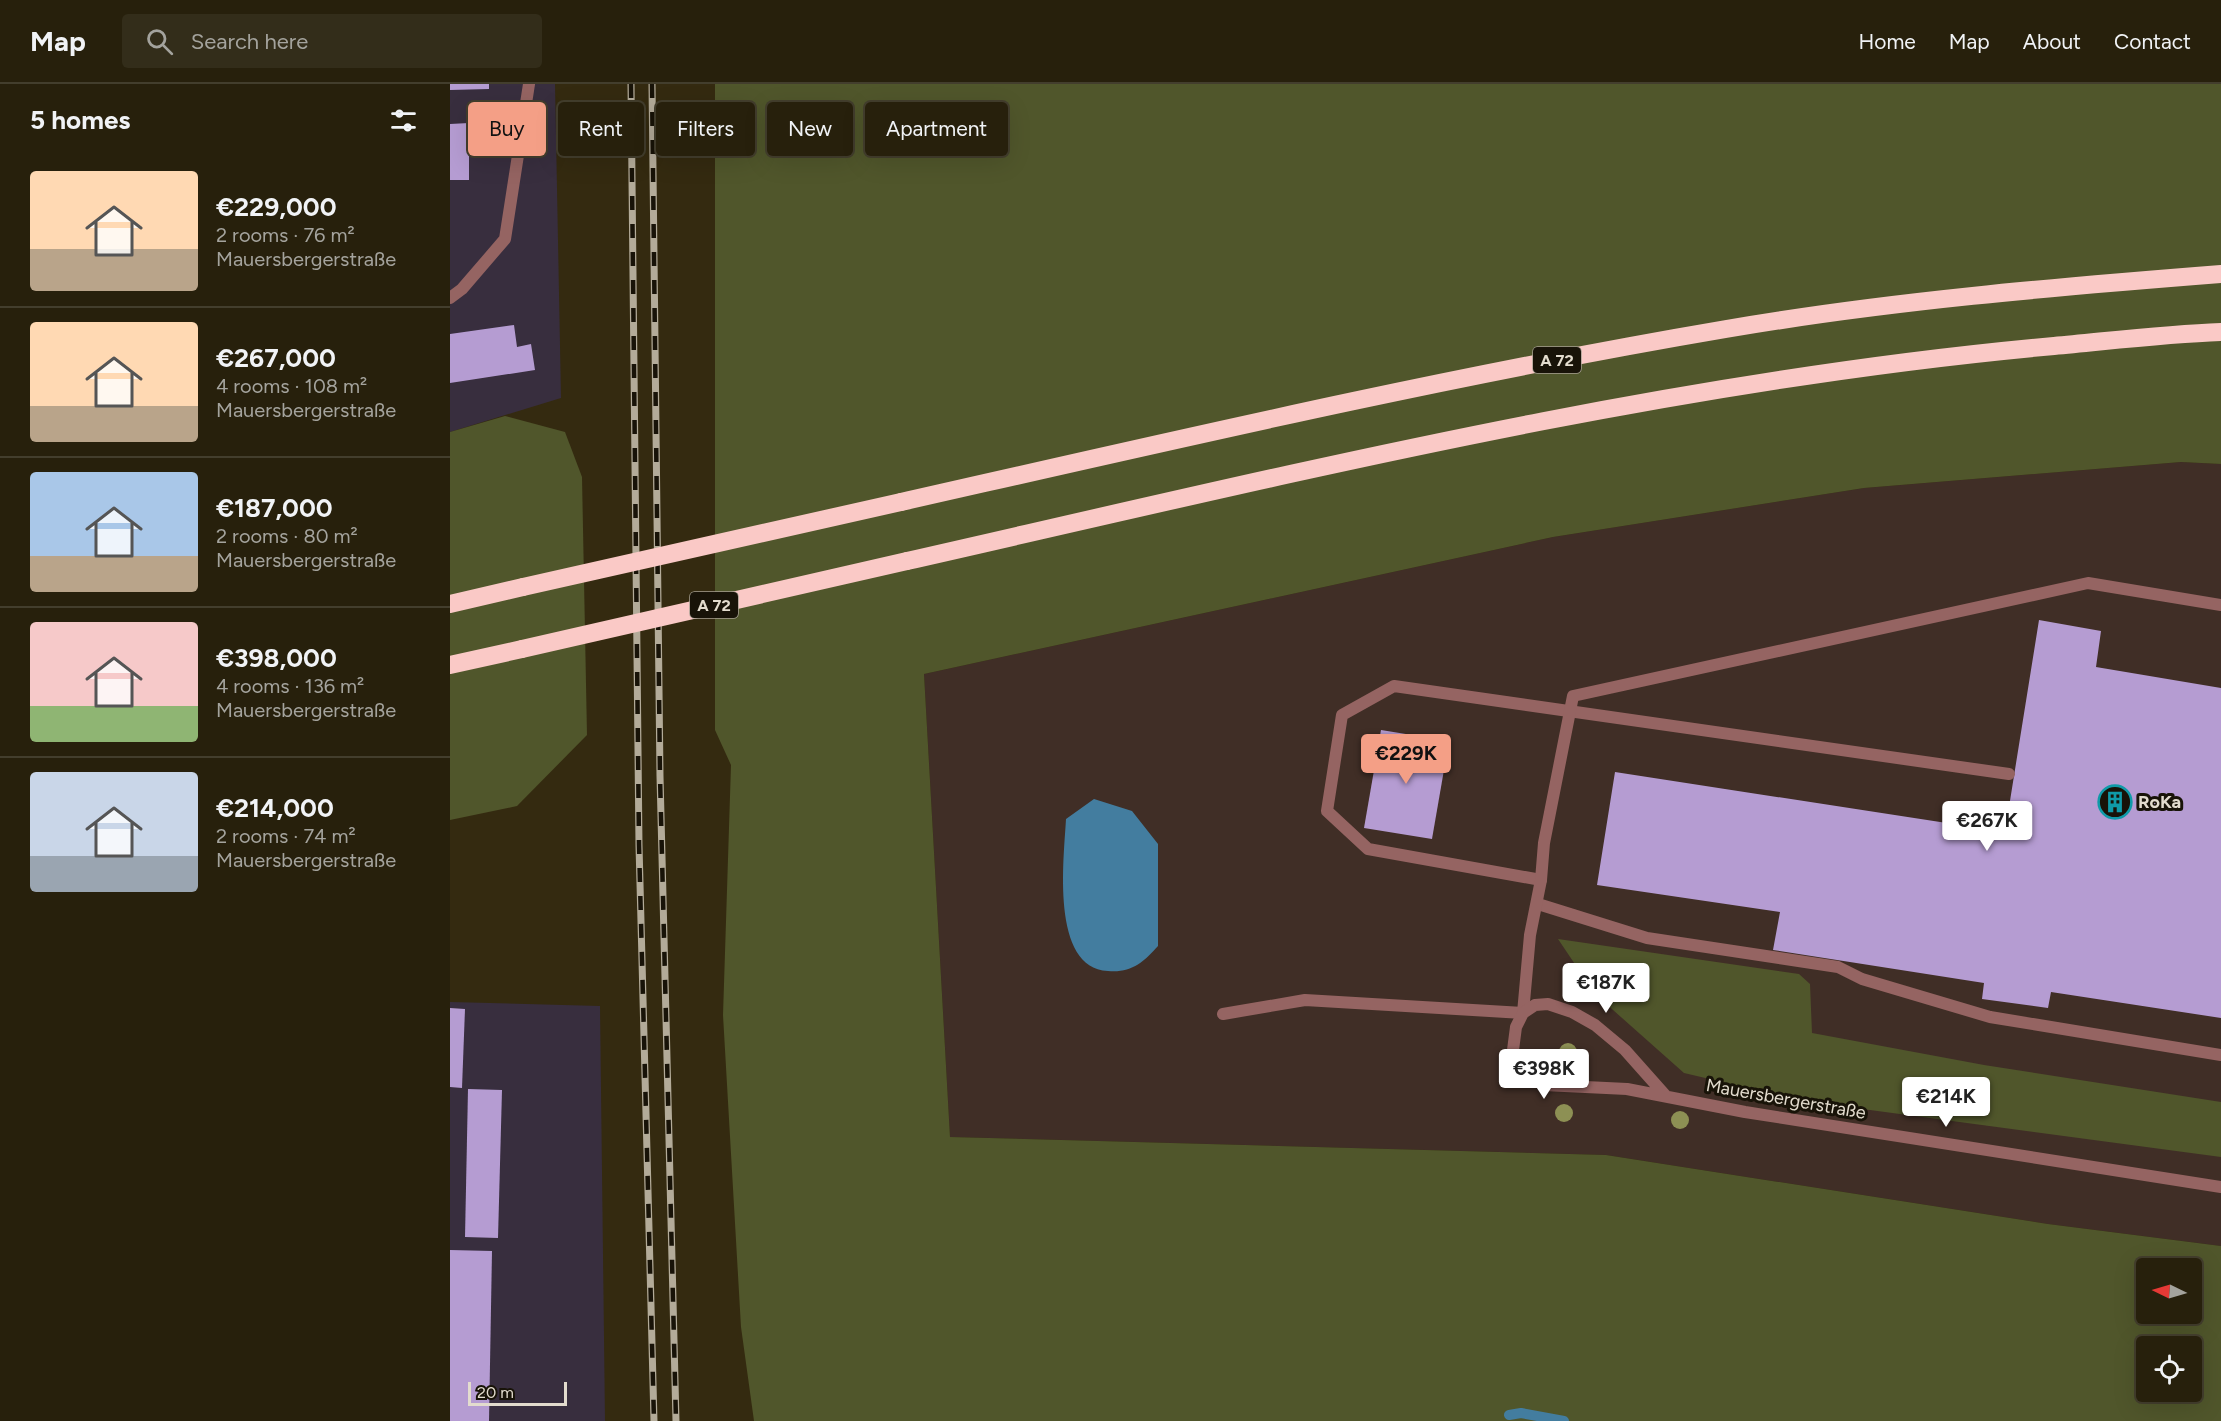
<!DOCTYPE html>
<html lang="en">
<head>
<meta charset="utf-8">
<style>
  :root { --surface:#27200c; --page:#332d1a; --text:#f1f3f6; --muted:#a4a39d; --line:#433e2d; --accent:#f49f86 }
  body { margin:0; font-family:Figtree,sans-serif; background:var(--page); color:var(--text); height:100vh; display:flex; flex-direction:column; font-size:22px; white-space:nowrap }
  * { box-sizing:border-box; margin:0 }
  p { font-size:20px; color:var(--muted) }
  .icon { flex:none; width:33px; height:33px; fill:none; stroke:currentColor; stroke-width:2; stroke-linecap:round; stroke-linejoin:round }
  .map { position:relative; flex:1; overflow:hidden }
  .drawer { display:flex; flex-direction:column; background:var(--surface); width:450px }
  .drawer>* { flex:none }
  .hud { position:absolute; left:18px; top:18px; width:570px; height:54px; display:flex; gap:12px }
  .needle { width:39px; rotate:275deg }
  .controls { position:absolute; left:1686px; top:1174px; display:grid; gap:12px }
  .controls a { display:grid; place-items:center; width:66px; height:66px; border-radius:6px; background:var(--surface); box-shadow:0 6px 24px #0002,0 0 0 2px var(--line); font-size:30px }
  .scale { position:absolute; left:18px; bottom:15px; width:99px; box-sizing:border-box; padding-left:6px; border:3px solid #e3dcce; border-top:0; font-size:16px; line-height:21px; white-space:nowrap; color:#e3dcce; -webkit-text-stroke:4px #181308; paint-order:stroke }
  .price { position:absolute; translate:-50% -51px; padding:0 14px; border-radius:6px; background:#fff; color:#222; font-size:20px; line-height:39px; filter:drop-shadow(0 2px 3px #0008) }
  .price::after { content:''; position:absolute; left:50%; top:36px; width:18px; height:14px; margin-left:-9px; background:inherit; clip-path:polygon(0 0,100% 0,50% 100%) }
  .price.selected { background:var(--accent); color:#111 }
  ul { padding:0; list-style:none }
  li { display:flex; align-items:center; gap:18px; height:150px; padding:0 30px }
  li+li { border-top:2px solid var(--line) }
  li span { display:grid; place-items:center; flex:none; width:168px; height:120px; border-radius:6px; color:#555 }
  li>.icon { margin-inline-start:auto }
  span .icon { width:72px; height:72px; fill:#fffc; stroke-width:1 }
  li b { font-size:26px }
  h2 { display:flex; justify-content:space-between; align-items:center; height:72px; padding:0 30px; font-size:26px }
  .tag { padding:0 21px; border-radius:6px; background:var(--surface); box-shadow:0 6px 24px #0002,0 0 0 2px var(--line); font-size:21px; line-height:54px }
  .tag.selected { background:var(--accent); color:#111 }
  header { display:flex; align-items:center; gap:36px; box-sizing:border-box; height:84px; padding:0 30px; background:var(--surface); border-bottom:2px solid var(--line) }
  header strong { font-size:28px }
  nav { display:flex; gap:33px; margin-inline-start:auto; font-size:21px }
  .search { width:420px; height:54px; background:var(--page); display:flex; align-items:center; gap:15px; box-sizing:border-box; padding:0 21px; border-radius:6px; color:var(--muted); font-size:22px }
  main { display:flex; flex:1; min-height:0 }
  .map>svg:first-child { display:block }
  .commercial { fill:#402e26 }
  .industrial { fill:#382e3e }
  .green { fill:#50562b; fill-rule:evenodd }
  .water { fill:#437d9f }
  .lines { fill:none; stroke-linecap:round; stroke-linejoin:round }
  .stream { stroke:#437d9f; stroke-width:10 }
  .building { fill:#b59cd2 }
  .lane { stroke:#956462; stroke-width:12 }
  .street { stroke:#956462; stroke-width:12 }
  .highway { stroke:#fac9c6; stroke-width:18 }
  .rail-casing { stroke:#b3ab99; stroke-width:7 }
  .rail { stroke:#181308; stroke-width:4.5; stroke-dasharray:14; stroke-linecap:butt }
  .highway-bridge { stroke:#fac9c6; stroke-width:18 }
  .tree { fill:#8d9054 }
  .labels { text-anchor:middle; stroke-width:6; stroke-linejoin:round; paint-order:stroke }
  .shield { fill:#181308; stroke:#a6a093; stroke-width:1.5 }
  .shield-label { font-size:16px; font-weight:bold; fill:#e3dcce }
  .poi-label { font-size:18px; font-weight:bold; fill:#e3dcce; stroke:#181308; text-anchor:start }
  .street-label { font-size:18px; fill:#e3dcce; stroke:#181308 }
</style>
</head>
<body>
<header>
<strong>Map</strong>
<div class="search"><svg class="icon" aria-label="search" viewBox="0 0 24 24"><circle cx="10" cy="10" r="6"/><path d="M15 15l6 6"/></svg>Search here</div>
<nav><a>Home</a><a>Map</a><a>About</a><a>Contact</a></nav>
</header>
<main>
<section class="drawer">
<h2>5 homes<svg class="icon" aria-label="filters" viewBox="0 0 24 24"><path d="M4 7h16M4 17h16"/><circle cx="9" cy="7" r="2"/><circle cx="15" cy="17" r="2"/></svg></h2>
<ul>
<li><span style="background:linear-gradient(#ffd9b3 65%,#b9a48a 0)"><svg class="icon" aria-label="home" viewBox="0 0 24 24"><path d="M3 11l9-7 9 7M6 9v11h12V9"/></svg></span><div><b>€229,000</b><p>2 rooms · 76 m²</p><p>Mauersbergerstraße</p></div></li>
<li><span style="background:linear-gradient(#ffd9b3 70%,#b9a48a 0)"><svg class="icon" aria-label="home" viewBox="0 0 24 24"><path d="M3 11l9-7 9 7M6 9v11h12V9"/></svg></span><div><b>€267,000</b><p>4 rooms · 108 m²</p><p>Mauersbergerstraße</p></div></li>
<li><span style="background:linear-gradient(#a9c7e8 70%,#b9a48a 0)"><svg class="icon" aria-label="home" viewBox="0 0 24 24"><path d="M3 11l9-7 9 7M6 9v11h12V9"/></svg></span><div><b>€187,000</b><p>2 rooms · 80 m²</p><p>Mauersbergerstraße</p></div></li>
<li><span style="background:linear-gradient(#f6c9c9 70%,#8fb573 0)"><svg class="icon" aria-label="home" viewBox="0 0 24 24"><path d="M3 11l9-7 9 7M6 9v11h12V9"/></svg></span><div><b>€398,000</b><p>4 rooms · 136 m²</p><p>Mauersbergerstraße</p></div></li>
<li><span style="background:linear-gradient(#c9d6e8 70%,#9aa5b1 0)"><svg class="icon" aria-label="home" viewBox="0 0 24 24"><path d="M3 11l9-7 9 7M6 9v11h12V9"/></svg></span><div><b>€214,000</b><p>2 rooms · 74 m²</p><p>Mauersbergerstraße</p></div></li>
</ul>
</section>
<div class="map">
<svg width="1771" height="1337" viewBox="0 0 1771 1337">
  <rect width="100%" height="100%" fill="#342a10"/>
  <path class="commercial" d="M 1731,378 L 1771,380 L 1771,1162 L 1598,1140 L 1156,1071 L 500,1053 L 474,590 L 1103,453 L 1414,404 Z"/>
  <g class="industrial">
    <path d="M 0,0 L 105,0 L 111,314 L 0,348 Z"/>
    <path d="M 0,918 L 150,922 L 155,1337 L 0,1337 Z"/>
  </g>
  <g class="green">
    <path d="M 265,0 L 1771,0 L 1771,380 L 1731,378 L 1414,404 L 1103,453 L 474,590 L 500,1053 L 1156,1071 L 1598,1140 L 1771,1162 L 1771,1337 L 304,1337 L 291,1243 L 273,931 L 281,681 L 265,646 ZM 1696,1185 L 1742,1185 L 1742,1230 L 1696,1230 ZM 1696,1263 L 1742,1263 L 1742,1308 L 1696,1308 Z"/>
    <path d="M 55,332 L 115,348 L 132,393 L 137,651 L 67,722 L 0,736 L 0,348 Z"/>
    <path d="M 1108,855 L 1349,890 L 1360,900 L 1362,949 L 1534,981 L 1771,1018 L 1771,1073 L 1353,1017 L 1234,989 L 1145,910 Z"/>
  </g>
  <path class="water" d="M 644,715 L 682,727 L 708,760 L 708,862 C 693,879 681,889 658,887 C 600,884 614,774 616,735 Z"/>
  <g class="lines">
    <path class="stream" d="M 1059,1331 L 1071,1329 L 1114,1337"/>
  </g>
  <g class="building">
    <path d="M 0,0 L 39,0 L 39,5 L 0,6 Z"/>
    <path d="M 19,39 L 19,96 L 0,96 L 0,40 Z"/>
    <path d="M 64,241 L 67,263 L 81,260 L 85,286 L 0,299 L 0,250 Z"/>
    <path d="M 1589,536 L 1651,547 L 1646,583 L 1771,604 L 1771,934 L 1601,908 L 1598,924 L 1532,915 L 1534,899 L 1323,866 L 1330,828 L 1147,801 L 1165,688 L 1555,748 Z"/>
    <path d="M 931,646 L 999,657 L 982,755 L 914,744 Z"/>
    <path d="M 0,924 L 15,925 L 12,1004 L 0,1003 Z"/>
    <path d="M 18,1005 L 52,1006 L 48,1154 L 15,1153 Z"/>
    <path d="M 0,1166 L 42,1167 L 39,1337 L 0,1337 Z"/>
  </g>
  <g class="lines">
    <g class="lane">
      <path d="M 0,214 L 12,205 L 55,155 L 79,0"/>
      <path d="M 1091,796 L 918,765 L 877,727 L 892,631 L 944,602 L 1559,690"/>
      <path d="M 1088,820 L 1197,854 L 1388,883 L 1412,895 L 1540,933 L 1771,971"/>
      <path d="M 773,930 L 855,916 L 1073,929 L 1080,851 L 1091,796 L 1094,759 L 1123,612 L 1638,499 L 1771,521"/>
    </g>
    <path class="street" d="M 1215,1011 L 1175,966 L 1145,941 L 1122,928 L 1098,920 L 1085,921 L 1073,929 L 1066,943 L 1063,966 L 1069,985 L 1094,1001 L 1177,1005 L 1295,1028 L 1771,1103"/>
    <g class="highway">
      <path d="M 451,418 C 725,356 999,292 1276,245 C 1439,217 1606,203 1771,190"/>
      <path d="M 457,477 C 836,391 1215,297 1604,262 C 1659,257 1715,250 1771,248"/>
      <path d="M 0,520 L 73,503"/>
      <path d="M 0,581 L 72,565"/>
    </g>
    <g class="rail-casing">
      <g id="rail">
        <path d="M 181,0 L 189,761 L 204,1337"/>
        <path d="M 202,0 L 210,692 L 226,1337"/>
      </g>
    </g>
    <use href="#rail" class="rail"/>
    <g class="highway-bridge">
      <path d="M 73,503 L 451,418"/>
      <path d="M 72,565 L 457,477"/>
    </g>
  </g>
  <g class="tree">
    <circle cx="1118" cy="968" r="9"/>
    <circle cx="1114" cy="1029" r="9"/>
    <circle cx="1230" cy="1036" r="9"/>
  </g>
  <defs>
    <g id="building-ring" transform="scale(1.725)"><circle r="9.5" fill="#181308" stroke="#0f9aa8" stroke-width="1.5"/><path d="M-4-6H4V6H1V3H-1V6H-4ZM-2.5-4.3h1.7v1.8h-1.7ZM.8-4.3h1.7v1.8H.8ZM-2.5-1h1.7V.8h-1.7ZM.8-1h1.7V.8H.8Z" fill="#0f9aa8"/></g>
  </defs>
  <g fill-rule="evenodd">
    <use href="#building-ring" x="1665" y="718"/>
  </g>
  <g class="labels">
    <g class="shield">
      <rect x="1083" y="263" width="48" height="26" rx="4.5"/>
      <rect x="240" y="508" width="48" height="26" rx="4.5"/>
    </g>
    <g class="shield-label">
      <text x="1107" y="282">A 72</text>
      <text x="264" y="527">A 72</text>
    </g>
    <g class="poi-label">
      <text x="1688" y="724">RoKa</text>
    </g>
    <g class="street-label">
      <text transform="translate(1336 1015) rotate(10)" y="6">Mauersbergerstraße</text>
    </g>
  </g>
</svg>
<div class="controls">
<a><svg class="needle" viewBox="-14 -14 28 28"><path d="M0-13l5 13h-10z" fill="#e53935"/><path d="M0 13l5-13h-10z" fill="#a4a39d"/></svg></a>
<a><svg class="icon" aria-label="locate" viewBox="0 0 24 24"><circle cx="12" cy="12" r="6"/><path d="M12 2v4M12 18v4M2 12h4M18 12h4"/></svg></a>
</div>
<div class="scale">20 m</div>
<b class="price selected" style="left:956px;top:701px">€229K</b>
<b class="price" style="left:1537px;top:768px">€267K</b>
<b class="price" style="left:1156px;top:930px">€187K</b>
<b class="price" style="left:1094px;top:1016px">€398K</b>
<b class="price" style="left:1496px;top:1044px">€214K</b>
<div class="hud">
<a class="tag selected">Buy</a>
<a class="tag">Rent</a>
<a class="tag">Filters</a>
<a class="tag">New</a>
<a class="tag">Apartment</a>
</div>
</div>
</main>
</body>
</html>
